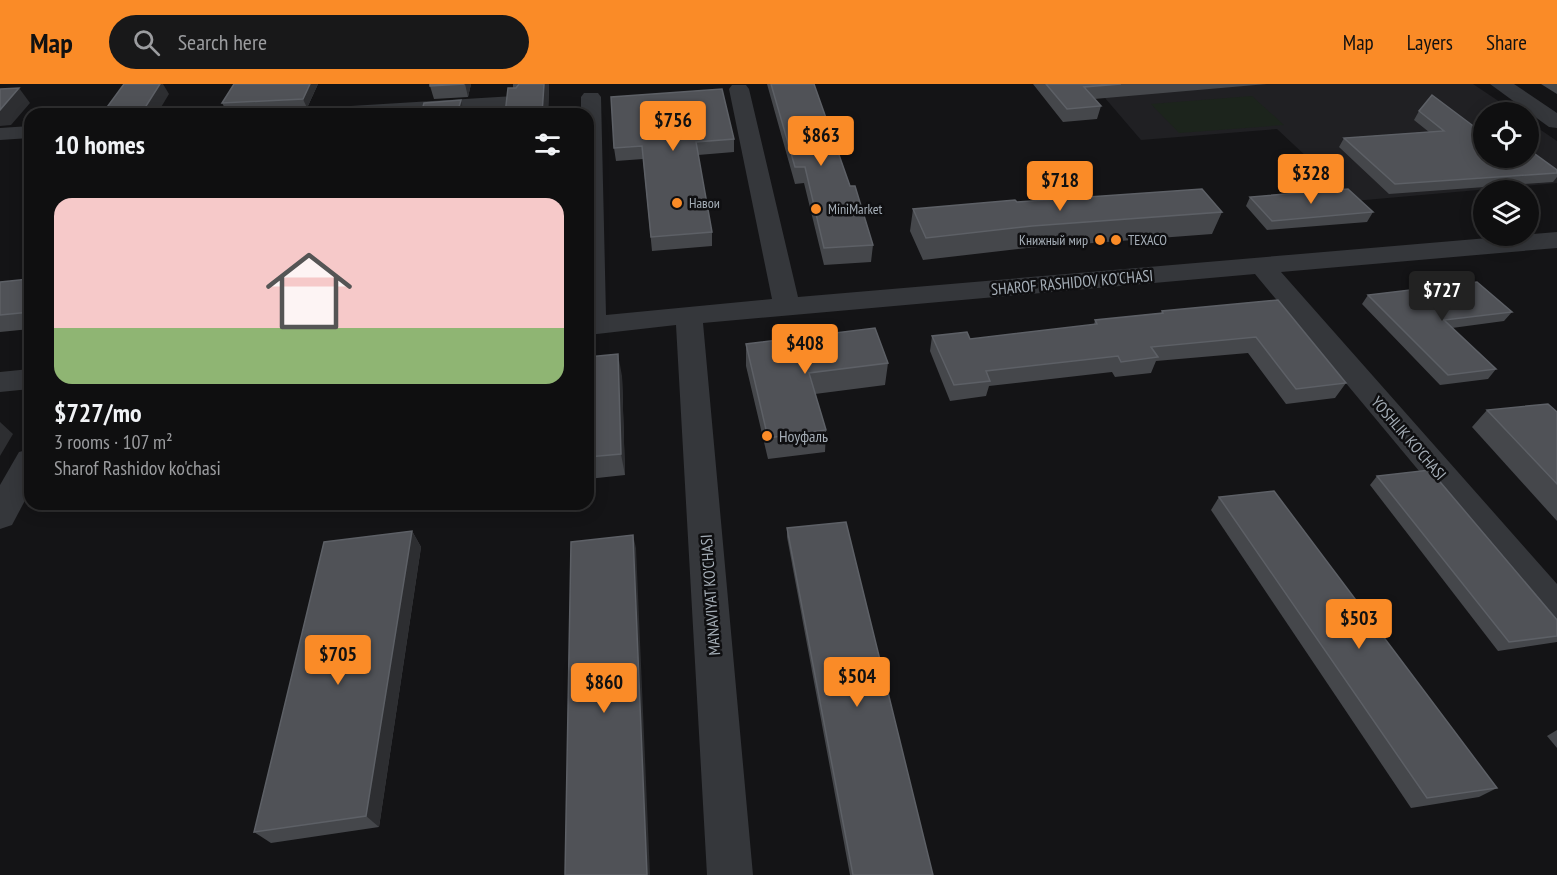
<!DOCTYPE html>
<html lang="en">
<head>
<meta charset="utf-8">
<style>
  :root { --surface:#0f0f10; --page:#181819; --text:#f1f3f6; --muted:#9b9c9f; --line:#2f2f30; --accent:#fa8b27 }
  body { margin:0; font-family:"PT Sans Narrow",sans-serif; background:var(--page); color:var(--text); height:100vh; display:flex; flex-direction:column; font-size:22px; white-space:nowrap }
  * { box-sizing:border-box; margin:0 }
  p { font-size:20px; color:var(--muted) }
  .icon { flex:none; width:33px; height:33px; fill:none; stroke:currentColor; stroke-width:2; stroke-linecap:round; stroke-linejoin:round }
  .map { position:relative; flex:1; overflow:hidden }
  .side { position:absolute; left:24px; top:24px; width:570px; height:402px; display:flex; flex-direction:column; background:var(--surface); border-radius:18px; box-shadow:0 3px 15px #0003,0 0 0 2px var(--line) }
  .side>* { flex:none }
  .buttons { position:absolute; left:1473px; top:18px; display:grid; gap:12px }
  .buttons a { display:grid; place-items:center; width:66px; height:66px; border-radius:50%; background:var(--surface); box-shadow:0 3px 15px #0003,0 0 0 2px var(--line); font-size:30px }
  .price { position:absolute; translate:-50% -51px; padding:0 14px; border-radius:6px; background:var(--accent); color:#111; font-size:20px; line-height:39px; filter:drop-shadow(0 2px 3px #0008) }
  .price::after { content:''; position:absolute; left:50%; top:36px; width:18px; height:14px; margin-left:-9px; background:inherit; clip-path:polygon(0 0,100% 0,50% 100%) }
  .price.selected { background:#222; color:#fff }
  ul { padding:0; list-style:none }
  li { display:grid; align-content:center; gap:12px; height:318px; padding:0 30px }
  li span { display:grid; place-items:center; height:186px; border-radius:18px; color:#555 }
  li>.icon { margin-inline-start:auto }
  span .icon { width:108px; height:108px; fill:#fffc; stroke-width:1 }
  li b { font-size:26px }
  h2 { display:flex; justify-content:space-between; align-items:center; height:72px; padding:0 30px; font-size:26px }
  header { display:flex; align-items:center; gap:36px; box-sizing:border-box; height:84px; padding:0 30px; background:var(--accent); color:#111 }
  header strong { font-size:28px }
  nav { display:flex; gap:33px; margin-inline-start:auto; font-size:21px }
  .search { width:420px; height:54px; background:var(--page); display:flex; align-items:center; gap:15px; box-sizing:border-box; padding:0 21px; border-radius:33px; color:var(--muted); font-size:22px }
  .map>svg:first-child { display:block }
  .built { fill:#202023 }
  .green { fill:#1c241c }
  .lines { fill:none; stroke-linecap:round; stroke-linejoin:round }
  .minor { fill:#35373b; fill-rule:evenodd }
  .wall { fill:#45474b }
  .shaded-wall { fill:#2d2e31 }
  .building { fill:#505257; stroke:#5d6066; stroke-width:1.5 }
  .poi-dot { fill:#fa8b27; stroke:#0f0f11; stroke-width:2 }
  .labels { text-anchor:middle; stroke-width:5; stroke-linejoin:round; paint-order:stroke }
  .far-poi-label { font-size:14px; fill:#a5aeb7; stroke:#0f0f11; text-anchor:start }
  .street-label { font-size:16px; fill:#a5aeb7; stroke:#0f0f11 }
  .poi-label { font-size:16px; fill:#a5aeb7; stroke:#0f0f11; text-anchor:start }
</style>
</head>
<body>
<header>
<strong>Map</strong>
<div class="search"><svg class="icon" aria-label="search" viewBox="0 0 24 24"><circle cx="10" cy="10" r="6"/><path d="M15 15l6 6"/></svg>Search here</div>
<nav><a>Map</a><a>Layers</a><a>Share</a></nav>
</header>
<div class="map">
<svg width="1557" height="791" viewBox="0 0 1557 791">
  <rect width="100%" height="100%" fill="#141416"/>
  <path class="built" d="M 1093,0 L 1473,0 L 1515,28 L 1484,28 L 1484,74 L 1528,74 L 1529,38 L 1557,57 L 1557,99 L 1354,117 L 1277,45 L 1141,56 Z"/>
  <path class="green" d="M 1252,12 L 1284,41 L 1179,49 L 1151,20 Z"/>
  <g class="lines">
    <g class="minor">
      <path d="M 1490,0 L 1514,0 L 1557,29 L 1557,44 L 1549,43 Z"/>
      <path d="M 732,1 L 746,1 L 749,5 L 798,213 L 1557,148 L 1557,164 L 1281,188 L 1557,500 L 1557,542 L 1544,537 L 1255,190 L 703,239 L 753,791 L 707,791 L 676,241 L 588,251 L 588,30 L 581,30 L 581,13 L 584,9 L 598,9 L 601,13 L 606,231 L 772,215 L 729,5 Z"/>
      <path d="M 514,12 L 521,14 L 524,18 L 521,22 L 420,30 L 308,30 L 311,26 L 318,24 Z"/>
      <path d="M 30,42 L 30,54 L 0,56 L 0,44 Z"/>
      <path d="M 30,285 L 30,305 L 0,308 L 0,288 Z"/>
      <path d="M 30,365 L 30,407 L 12,441 L 0,445 L 0,401 L 19,368 Z"/>
    </g>
  </g>
  <g class="wall">
    <path d="M 234,0 L 318,0 L 307,24 L 227,28 L 222,19 Z"/>
    <path d="M 430,0 L 471,0 L 468,13 L 434,15 L 430,2 Z"/>
    <path d="M 513,0 L 549,0 L 548,30 L 505,30 L 513,4 Z"/>
    <path d="M 767,0 L 814,0 L 850,102 L 873,161 L 871,178 L 824,181 L 804,99 L 795,100 Z"/>
    <path d="M 1033,0 L 1267,0 L 1094,15 L 1101,22 L 1097,35 L 1063,38 Z"/>
    <path d="M 1541,0 L 1557,0 L 1557,10 Z"/>
    <path d="M 1419,27 L 1484,74 L 1557,86 L 1557,93 L 1553,98 L 1389,110 L 1339,63 L 1344,54 L 1429,48 L 1414,36 Z"/>
    <path d="M 734,55 L 734,68 L 698,71 L 712,148 L 712,162 L 652,167 L 643,75 L 616,77 L 614,64 Z"/>
    <path d="M 1250,113 L 1373,128 L 1367,138 L 1267,146 L 1246,122 Z"/>
    <path d="M 1017,118 L 1222,128 L 1212,150 L 1027,164 L 923,176 L 910,147 L 913,125 Z"/>
    <path d="M 30,194 L 30,245 L 0,248 L 0,198 L 29,195 Z"/>
    <path d="M 1368,211 L 1512,228 L 1504,237 L 1452,244 L 1496,285 L 1488,295 L 1440,301 L 1362,220 Z"/>
    <path d="M 1278,216 L 1346,299 L 1335,314 L 1286,320 L 1248,269 L 1156,277 L 1151,289 L 1115,293 L 1112,288 L 989,302 L 986,312 L 950,317 L 930,267 L 932,252 L 970,255 L 1094,241 L 1095,236 L 1161,229 L 1162,227 Z"/>
    <path d="M 746,260 L 888,279 L 885,301 L 815,310 L 826,346 L 825,368 L 768,375 L 746,282 Z"/>
    <path d="M 588,273 L 622,292 L 625,391 L 588,395 Z"/>
    <path d="M 1487,326 L 1557,328 L 1557,437 L 1472,343 Z"/>
    <path d="M 1377,392 L 1557,536 L 1557,558 L 1498,567 L 1370,401 Z"/>
    <path d="M 1219,413 L 1497,704 L 1479,713 L 1411,724 L 1211,426 Z"/>
    <path d="M 787,444 L 933,791 L 850,791 L 787,453 Z"/>
    <path d="M 412,447 L 421,463 L 379,743 L 271,759 L 254,748 Z"/>
    <path d="M 1557,646 L 1557,664 L 1547,652 Z"/>
  </g>
  <g class="shaded-wall">
    <path d="M 160,0 L 163,0 L 169,10 L 157,30 L 141,30 Z"/>
    <path d="M 310,0 L 318,0 L 307,24 L 303,15 Z"/>
    <path d="M 465,0 L 471,0 L 468,13 Z"/>
    <path d="M 544,0 L 549,0 L 548,30 L 542,30 Z"/>
    <path d="M 19,4 L 30,19 L 11,41 L 0,42 L 0,26 Z"/>
    <path d="M 461,16 L 464,30 L 457,30 Z"/>
    <path d="M 618,270 L 622,292 L 625,391 L 621,370 Z"/>
    <path d="M 0,338 L 13,350 L 0,372 Z"/>
    <path d="M 412,447 L 421,463 L 379,743 L 366,732 Z"/>
    <path d="M 633,451 L 636,464 L 650,791 L 647,791 Z"/>
  </g>
  <g class="building">
    <path d="M 124,0 L 160,0 L 141,30 L 102,30 Z"/>
    <path d="M 234,0 L 310,0 L 303,15 L 222,19 Z"/>
    <path d="M 430,0 L 464,0 L 430,2 Z"/>
    <path d="M 519,0 L 544,0 L 542,30 L 505,30 L 508,4 L 516,4 Z"/>
    <path d="M 771,0 L 814,0 L 850,102 L 855,102 L 873,161 L 824,164 L 805,83 L 795,83 Z"/>
    <path d="M 1046,0 L 1121,0 L 1084,3 L 1101,22 L 1067,25 Z"/>
    <path d="M 19,4 L 0,26 L 0,5 Z"/>
    <path d="M 722,5 L 734,55 L 696,58 L 712,148 L 651,153 L 642,62 L 614,64 L 611,13 Z"/>
    <path d="M 1432,11 L 1484,50 L 1484,74 L 1528,74 L 1528,65 L 1557,86 L 1557,89 L 1395,100 L 1344,54 L 1444,47 L 1419,27 Z"/>
    <path d="M 461,16 L 457,30 L 421,30 L 424,19 Z"/>
    <path d="M 1202,105 L 1222,128 L 1032,142 L 926,154 L 913,125 L 1015,116 L 1017,118 Z"/>
    <path d="M 1348,105 L 1373,128 L 1272,137 L 1250,113 Z"/>
    <path d="M 30,194 L 30,228 L 0,231 L 0,198 L 29,195 Z"/>
    <path d="M 1477,198 L 1512,228 L 1444,236 L 1496,285 L 1448,291 L 1368,211 Z"/>
    <path d="M 1278,216 L 1346,299 L 1296,305 L 1256,253 L 1151,263 L 1158,273 L 1121,278 L 1118,272 L 986,287 L 990,297 L 954,301 L 932,252 L 967,248 L 970,255 L 1097,240 L 1095,236 L 1163,229 L 1162,227 Z"/>
    <path d="M 875,244 L 888,279 L 809,289 L 826,346 L 768,354 L 746,260 Z"/>
    <path d="M 618,270 L 621,370 L 588,373 L 588,273 Z"/>
    <path d="M 1548,320 L 1557,328 L 1557,400 L 1487,326 Z"/>
    <path d="M 1430,386 L 1557,536 L 1557,552 L 1509,558 L 1377,392 Z"/>
    <path d="M 1274,407 L 1497,704 L 1427,714 L 1219,413 Z"/>
    <path d="M 846,438 L 933,791 L 853,791 L 787,444 Z"/>
    <path d="M 412,447 L 366,732 L 254,748 L 324,458 Z"/>
    <path d="M 633,451 L 647,791 L 565,791 L 571,458 Z"/>
  </g>
  <g class="poi-dot">
    <circle cx="677" cy="119" r="6"/>
    <circle cx="816" cy="125" r="6"/>
    <circle cx="1100" cy="156" r="6"/>
    <circle cx="1116" cy="156" r="6"/>
    <circle cx="767" cy="352" r="6"/>
  </g>
  <g class="labels">
    <g class="far-poi-label">
      <text x="689" y="124">Навои</text>
      <text x="828" y="130">MiniMarket</text>
      <text x="1088" y="161" text-anchor="end">Книжный мир</text>
      <text x="1128" y="161">TEXACO</text>
    </g>
    <g class="street-label">
      <text transform="translate(1072 198) rotate(-5)" y="6">SHAROF RASHIDOV KO'CHASI</text>
      <text transform="translate(1409 354) rotate(49)" y="6">YOSHLIK KO'CHASI</text>
      <text transform="translate(710 511) rotate(-94)" y="6">MA’NAVIYAT KO'CHASI</text>
    </g>
    <g class="poi-label">
      <text x="779" y="358">Ноуфаль</text>
    </g>
  </g>
</svg>
<div class="buttons">
<a><svg class="icon" aria-label="locate" viewBox="0 0 24 24"><circle cx="12" cy="12" r="6"/><path d="M12 2v4M12 18v4M2 12h4M18 12h4"/></svg></a>
<a><svg class="icon" aria-label="layers" viewBox="0 0 24 24"><path d="M12 4l9 5-9 5-9-5zM3 14l9 5 9-5"/></svg></a>
</div>
<b class="price" style="left:673px;top:68px">$756</b>
<b class="price" style="left:821px;top:83px">$863</b>
<b class="price" style="left:1311px;top:121px">$328</b>
<b class="price" style="left:1060px;top:128px">$718</b>
<b class="price selected" style="left:1442px;top:238px">$727</b>
<b class="price" style="left:805px;top:291px">$408</b>
<b class="price" style="left:1359px;top:566px">$503</b>
<b class="price" style="left:338px;top:602px">$705</b>
<b class="price" style="left:857px;top:624px">$504</b>
<b class="price" style="left:604px;top:630px">$860</b>
<section class="side">
<h2>10 homes<svg class="icon" aria-label="filters" viewBox="0 0 24 24"><path d="M4 7h16M4 17h16"/><circle cx="9" cy="7" r="2"/><circle cx="15" cy="17" r="2"/></svg></h2>
<ul>
<li><span style="background:linear-gradient(#f6c9c9 70%,#8fb573 0)"><svg class="icon" aria-label="home" viewBox="0 0 24 24"><path d="M3 11l9-7 9 7M6 9v11h12V9"/></svg></span><div><b>$727/mo</b><p>3 rooms · 107 m²</p><p>Sharof Rashidov ko'chasi</p></div></li>
</ul>
</section>
</div>
</body>
</html>
